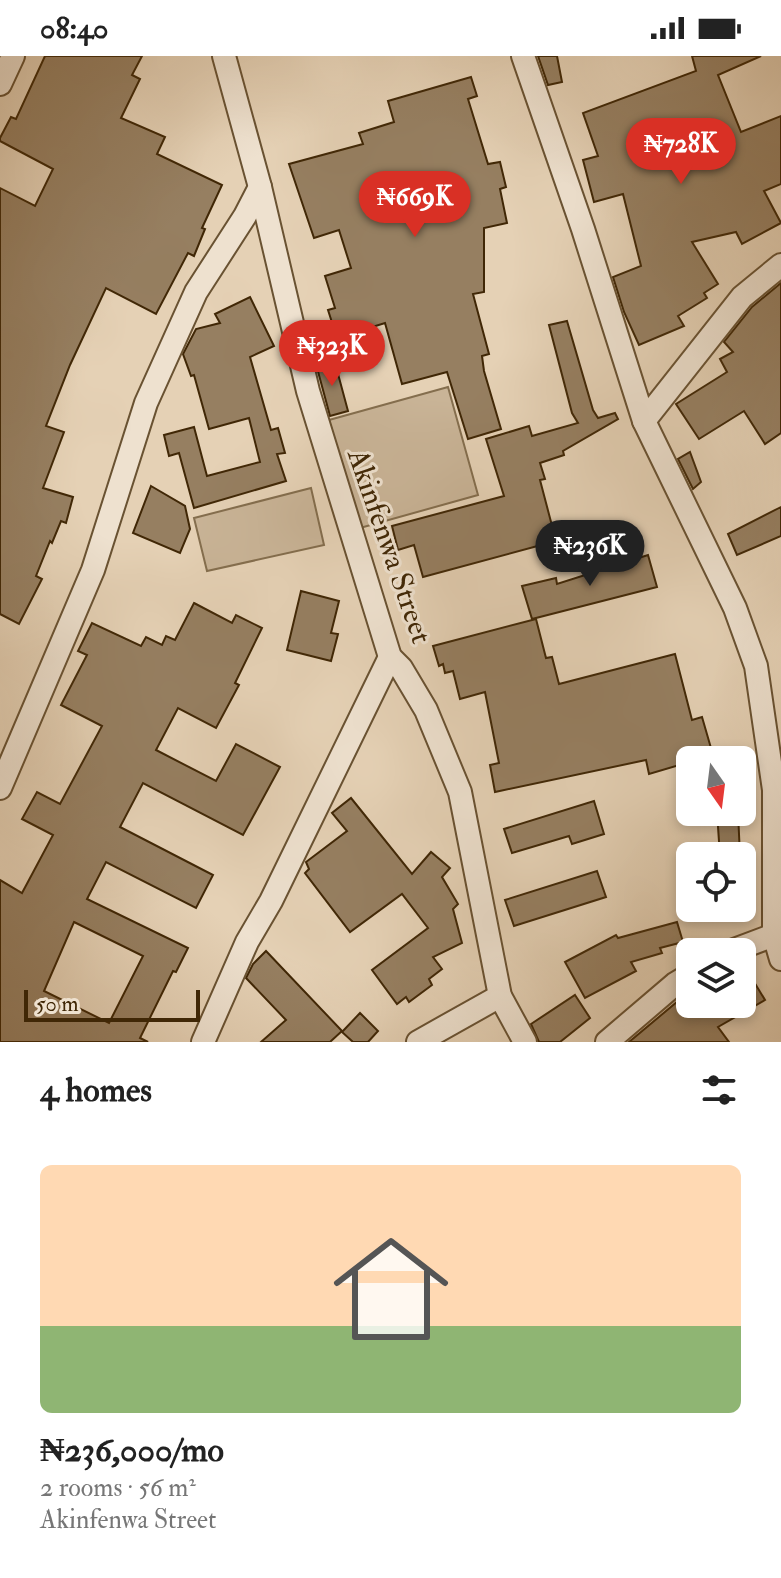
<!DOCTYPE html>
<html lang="en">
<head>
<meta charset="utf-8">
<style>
  :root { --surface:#fff; --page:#f6f6f6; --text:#222; --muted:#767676; --line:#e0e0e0; --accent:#d93025 }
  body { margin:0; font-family:"IM FELL Double Pica",serif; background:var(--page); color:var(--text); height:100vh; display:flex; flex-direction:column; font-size:30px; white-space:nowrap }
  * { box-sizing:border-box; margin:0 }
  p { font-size:26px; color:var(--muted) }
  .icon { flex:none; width:44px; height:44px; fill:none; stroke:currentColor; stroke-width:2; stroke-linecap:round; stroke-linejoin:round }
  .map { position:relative; height:986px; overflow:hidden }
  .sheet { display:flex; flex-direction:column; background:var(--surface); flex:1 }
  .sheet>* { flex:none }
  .needle { width:52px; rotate:166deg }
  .tools { position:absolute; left:676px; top:690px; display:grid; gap:16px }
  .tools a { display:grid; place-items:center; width:80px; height:80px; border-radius:12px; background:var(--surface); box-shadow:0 4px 12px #0003; font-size:40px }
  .scale { position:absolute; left:24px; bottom:20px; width:176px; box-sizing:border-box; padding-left:8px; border:4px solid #402706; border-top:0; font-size:22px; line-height:28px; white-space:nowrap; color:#402706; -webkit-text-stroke:6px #eee1cf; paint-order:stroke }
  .price { position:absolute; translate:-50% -68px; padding:0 18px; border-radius:28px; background:var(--accent); color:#fff; font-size:26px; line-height:52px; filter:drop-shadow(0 2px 4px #0008) }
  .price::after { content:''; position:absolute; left:50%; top:48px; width:24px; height:18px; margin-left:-12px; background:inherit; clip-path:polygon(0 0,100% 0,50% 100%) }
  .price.current { background:#222; color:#fff }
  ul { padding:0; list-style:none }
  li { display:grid; align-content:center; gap:16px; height:424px; padding:0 40px }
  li+li { border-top:2px solid var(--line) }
  li span { display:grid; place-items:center; height:248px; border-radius:12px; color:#555 }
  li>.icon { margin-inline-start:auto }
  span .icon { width:144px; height:144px; fill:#fffc; stroke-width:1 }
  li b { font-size:34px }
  h2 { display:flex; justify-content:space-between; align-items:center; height:96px; padding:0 40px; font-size:34px }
  .status { display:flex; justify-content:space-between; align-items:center; height:56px; padding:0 40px; background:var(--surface); direction:ltr }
  .status svg { height:22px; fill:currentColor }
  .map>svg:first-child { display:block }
  .green { fill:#c9b497; stroke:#846e4e; stroke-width:2 }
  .building { fill:#967f61; stroke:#402706; stroke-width:2; fill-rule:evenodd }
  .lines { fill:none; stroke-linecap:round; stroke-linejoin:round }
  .minor-casing { stroke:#695232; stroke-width:26 }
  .minor { stroke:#eee1cf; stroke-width:22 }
  .labels { text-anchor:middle; stroke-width:6; stroke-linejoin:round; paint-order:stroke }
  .street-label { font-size:30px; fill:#402706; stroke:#eee1cf }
</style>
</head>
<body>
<div class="status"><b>08:40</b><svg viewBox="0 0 49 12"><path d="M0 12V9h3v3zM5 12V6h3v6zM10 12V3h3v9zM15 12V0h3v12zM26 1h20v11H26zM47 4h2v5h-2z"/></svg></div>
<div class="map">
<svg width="781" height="986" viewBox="0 0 781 986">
  <rect width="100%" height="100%" fill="#e5d1b5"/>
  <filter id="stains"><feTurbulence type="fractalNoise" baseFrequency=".0025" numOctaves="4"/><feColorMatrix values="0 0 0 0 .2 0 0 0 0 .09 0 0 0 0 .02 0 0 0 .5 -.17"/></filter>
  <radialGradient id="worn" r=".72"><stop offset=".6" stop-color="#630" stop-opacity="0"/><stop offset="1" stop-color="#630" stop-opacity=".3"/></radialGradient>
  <g class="green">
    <path d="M 448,331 L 478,439 L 360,472 L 329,364 Z"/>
    <path d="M 311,432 L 324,489 L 207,515 L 194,462 Z"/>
  </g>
  <g class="building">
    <path d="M 45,0 L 142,0 L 132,19 L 140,23 L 121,62 L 165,81 L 157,98 L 222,129 L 202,172 L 205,173 L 194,200 L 188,197 L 156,258 L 106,232 L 70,309 L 46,370 L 64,376 L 43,432 L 73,441 L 66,467 L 61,465 L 52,487 L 50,485 L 36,520 L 42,523 L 19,568 L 0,558 L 0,132 L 35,150 L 53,113 L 0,85 L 0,82 L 11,61 L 16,63 Z"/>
    <path d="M 538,0 L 557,0 L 562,26 L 548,29 Z"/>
    <path d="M 692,0 L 761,0 L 718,19 L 741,76 L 781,60 L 781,128 L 764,135 L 781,167 L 742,188 L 736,176 L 692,186 L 718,228 L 704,237 L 707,242 L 678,260 L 684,270 L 639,289 L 624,256 L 613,221 L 641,210 L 623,138 L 594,146 L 583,104 L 598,100 L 583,57 L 696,15 Z"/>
    <path d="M 471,21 L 477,40 L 468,43 L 488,108 L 500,106 L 506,131 L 500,133 L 507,167 L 484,172 L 484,236 L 473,238 L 489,298 L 482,300 L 484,315 L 501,373 L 468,383 L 447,316 L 402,328 L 385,267 L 337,282 L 328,254 L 335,252 L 325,220 L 351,212 L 339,174 L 314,182 L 289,108 L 363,88 L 359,77 L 394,66 L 388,45 Z"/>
    <path d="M 781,227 L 781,377 L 765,388 L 744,355 L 699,383 L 676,348 L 727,316 L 720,303 L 733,296 L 724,286 L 752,251 Z"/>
    <path d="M 250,241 L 274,290 L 250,301 L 271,374 L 278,372 L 285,397 L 277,398 L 286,425 L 194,452 L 179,397 L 169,400 L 164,379 L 194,371 L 207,420 L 260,406 L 249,362 L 209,373 L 194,319 L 191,320 L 183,298 L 196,273 L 220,267 L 215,258 Z"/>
    <path d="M 567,265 L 593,354 L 598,362 L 615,357 L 618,363 L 563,395 L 564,399 L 540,407 L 545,423 L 540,424 L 556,485 L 423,521 L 414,489 L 398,494 L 392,470 L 504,440 L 486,383 L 529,370 L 532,380 L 578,367 L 572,357 L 549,269 Z"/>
    <path d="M 334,303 L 348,355 L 330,360 L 316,308 Z"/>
    <path d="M 690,396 L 701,426 L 693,433 L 678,403 Z"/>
    <path d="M 151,430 L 185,450 L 190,473 L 180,497 L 133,477 Z"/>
    <path d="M 781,451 L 781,480 L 737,499 L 728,478 Z"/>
    <path d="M 648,499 L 657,531 L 532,563 L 522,530 L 556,522 L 557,528 Z"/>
    <path d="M 301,535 L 339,545 L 331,577 L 338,578 L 331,605 L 287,594 Z"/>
    <path d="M 194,547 L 232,567 L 236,559 L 262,572 L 235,627 L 239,629 L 216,672 L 178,652 L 156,694 L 216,725 L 236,688 L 280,711 L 243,779 L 143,727 L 120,771 L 213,819 L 196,852 L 106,806 L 87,843 L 188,892 L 176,916 L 173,915 L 140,982 L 148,986 L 0,986 L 0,824 L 22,837 L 53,779 L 22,763 L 37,736 L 60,748 L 102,670 L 61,649 L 87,599 L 78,595 L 92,567 L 141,590 L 146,581 L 162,589 L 166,580 L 175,584 ZM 74,866 L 143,900 L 109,967 L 44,935 Z"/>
    <path d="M 536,563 L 546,602 L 552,601 L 559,628 L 675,598 L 692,664 L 702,661 L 713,699 L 649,718 L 646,704 L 495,736 L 490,709 L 499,707 L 485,636 L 460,643 L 453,615 L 445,617 L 443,608 L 439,610 L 433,590 Z"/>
    <path d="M 351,742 L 412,818 L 431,796 L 450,812 L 442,821 L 458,848 L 453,853 L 462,887 L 433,901 L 442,913 L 429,923 L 432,929 L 409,946 L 406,941 L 397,948 L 372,914 L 428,872 L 402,838 L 350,876 L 305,817 L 309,813 L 306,806 L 347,775 L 332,757 Z"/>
    <path d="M 594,745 L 604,778 L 572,788 L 569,780 L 512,797 L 504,773 Z"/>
    <path d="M 717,756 L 738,756 L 740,800 L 720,800 Z"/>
    <path d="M 597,815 L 606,841 L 514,870 L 505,844 Z"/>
    <path d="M 677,866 L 683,886 L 660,892 L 662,897 L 631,906 L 636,915 L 585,942 L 565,906 L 616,879 L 618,882 Z"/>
    <path d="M 266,895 L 342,975 L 330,986 L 261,986 L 286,964 L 246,922 L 253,908 Z"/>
    <path d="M 742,906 L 765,944 L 718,971 L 729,986 L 629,986 L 690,935 L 690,948 L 742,948 Z"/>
    <path d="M 575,939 L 590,962 L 560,986 L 539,986 L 531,968 Z"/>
    <path d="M 360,957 L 378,975 L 368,986 L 353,986 L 342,976 Z"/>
  </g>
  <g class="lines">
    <g class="minor-casing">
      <g id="minor">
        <path d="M 224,0 L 260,131 L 308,335 L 390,601 L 401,612 L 426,654 L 460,736 L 500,940 L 525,986"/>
        <path d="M 523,0 L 583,173 L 644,365 L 735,552 L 756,610 L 774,734 L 774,879 L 781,903"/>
        <path d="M 0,28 L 13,0"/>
        <path d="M 644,365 L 742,241 L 781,209"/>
        <path d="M 0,732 L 93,514 L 146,347 L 196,236 L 245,160 L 260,131"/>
        <path d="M 729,896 L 774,879"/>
        <path d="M 203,986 L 247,886 L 271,845 L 390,601"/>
        <path d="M 418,986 L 500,940"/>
        <path d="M 607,986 L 675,928 L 690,919"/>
      </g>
    </g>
    <use href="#minor" class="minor"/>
  </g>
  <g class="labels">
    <g class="street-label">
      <text transform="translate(390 490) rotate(71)" y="10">Akinfenwa Street</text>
    </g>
  </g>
  <rect width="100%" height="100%" filter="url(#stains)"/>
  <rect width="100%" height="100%" fill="url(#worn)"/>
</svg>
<div class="tools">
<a><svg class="needle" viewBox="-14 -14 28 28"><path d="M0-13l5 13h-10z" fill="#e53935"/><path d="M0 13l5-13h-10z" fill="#767676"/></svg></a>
<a><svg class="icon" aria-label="locate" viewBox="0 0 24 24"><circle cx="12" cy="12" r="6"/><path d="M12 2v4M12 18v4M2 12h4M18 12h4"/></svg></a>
<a><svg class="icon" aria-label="layers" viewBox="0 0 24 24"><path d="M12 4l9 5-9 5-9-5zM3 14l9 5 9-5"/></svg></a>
</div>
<div class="scale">50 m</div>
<b class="price" style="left:681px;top:130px">₦728K</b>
<b class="price" style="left:415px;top:183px">₦669K</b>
<b class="price" style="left:332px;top:332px">₦323K</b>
<b class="price current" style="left:590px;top:532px">₦236K</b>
</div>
<section class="sheet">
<h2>4 homes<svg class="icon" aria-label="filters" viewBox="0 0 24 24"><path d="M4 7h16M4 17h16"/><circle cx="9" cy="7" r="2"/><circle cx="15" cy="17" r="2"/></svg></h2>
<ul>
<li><span style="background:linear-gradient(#ffd9b3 65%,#8fb573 0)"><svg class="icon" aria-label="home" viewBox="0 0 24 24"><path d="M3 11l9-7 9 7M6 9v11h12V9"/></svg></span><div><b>₦236,000/mo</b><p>2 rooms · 56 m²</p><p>Akinfenwa Street</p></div></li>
</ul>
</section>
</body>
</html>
